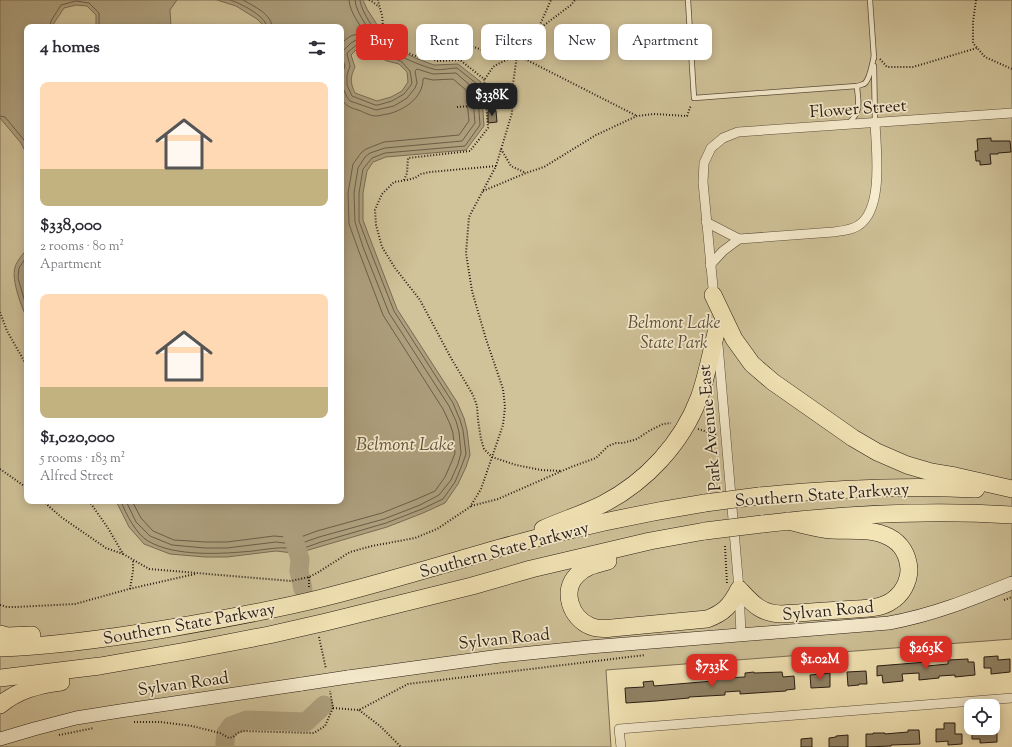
<!DOCTYPE html>
<html lang="en">
<head>
<meta charset="utf-8">
<style>
  :root { --surface:#fff; --page:#f2f2f3; --text:#2b2b33; --muted:#7c7c81; --accent:#d93025 }
  body { margin:0; font-family:"Sorts Mill Goudy",serif; background:var(--page); color:var(--text); height:100vh; display:flex; flex-direction:column; font-size:15px; white-space:nowrap }
  * { box-sizing:border-box; margin:0 }
  p { font-size:13px; color:var(--muted) }
  .icon { flex:none; width:22px; height:22px; fill:none; stroke:currentColor; stroke-width:2; stroke-linecap:round; stroke-linejoin:round }
  .map { position:relative; flex:1; overflow:hidden }
  .details { position:absolute; left:24px; top:24px; width:320px; height:480px; display:flex; flex-direction:column; background:var(--surface); border-radius:8px; box-shadow:0 2px 10px #0003 }
  .details>* { flex:none }
  .guide { position:absolute; left:356px; top:24px; width:380px; height:36px; display:flex; gap:8px }
  .fabs { position:absolute; left:964px; top:699px; display:grid; gap:8px }
  .fabs a { display:grid; place-items:center; width:36px; height:36px; border-radius:8px; background:var(--surface); box-shadow:0 2px 10px #0003; font-size:20px }
  .price { position:absolute; translate:-50% -34px; padding:0 9px; border-radius:8px; background:var(--accent); color:#fff; font-size:13px; line-height:26px; filter:drop-shadow(0 1px 2px #0008) }
  .price::after { content:''; position:absolute; left:50%; top:24px; width:12px; height:9px; margin-left:-6px; background:inherit; clip-path:polygon(0 0,100% 0,50% 100%) }
  .price.active { background:#222; color:#fff }
  ul { padding:0; list-style:none }
  li { display:grid; align-content:center; gap:8px; height:212px; padding:0 16px }
  li span { display:grid; place-items:center; height:124px; border-radius:8px; color:#555 }
  li>.icon { margin-inline-start:auto }
  span .icon { width:72px; height:72px; fill:#fffc; stroke-width:1 }
  li b { font-size:17px }
  h2 { display:flex; justify-content:space-between; align-items:center; height:48px; padding:0 16px; font-size:17px }
  .pill { padding:0 14px; border-radius:8px; background:var(--surface); box-shadow:0 2px 10px #0003; font-size:14px; line-height:36px }
  .pill.active { background:var(--accent); color:#fff }
  .map>svg:first-child { display:block }
  .green { fill:#d0c299; stroke:#7c6f56; fill-rule:evenodd }
  .water { fill:#aea07e; stroke:#786b53; fill-rule:evenodd }
  .lines { fill:none; stroke-linecap:round; stroke-linejoin:round }
  .shore { stroke:#6a5e48; stroke-width:1 }
  .river { stroke:#aea07e; stroke-width:19 }
  .building { fill:#918467; stroke:#271c13 }
  .lane-casing { stroke:#5a4e3c; stroke-width:6 }
  .street-casing { stroke:#5a4e3c; stroke-width:10 }
  .secondary-casing { stroke:#271c13; stroke-width:14 }
  .highway-casing { stroke:#271c13; stroke-width:18 }
  .path { stroke:#271c13; stroke-width:2; stroke-dasharray:1 2; stroke-linecap:butt }
  .lane { stroke:#f7edcf; stroke-width:4.5 }
  .street { stroke:#f7edcf; stroke-width:9 }
  .secondary { stroke:#f7edcf; stroke-width:13 }
  .highway { stroke:#f3e4b5; stroke-width:17 }
  .secondary-bridge-casing { stroke:#271c13; stroke-width:14; stroke-linecap:butt }
  .highway-bridge-casing { stroke:#271c13; stroke-width:18; stroke-linecap:butt }
  .secondary-bridge { stroke:#f7edcf; stroke-width:13 }
  .highway-bridge { stroke:#f3e4b5; stroke-width:17 }
  .labels { text-anchor:middle; stroke-width:3.5; stroke-linejoin:round; paint-order:stroke }
  .street-label { font-size:17px; fill:#271c13; stroke:#f7edcf }
  .park-label { font-size:17px; font-style:italic; fill:#5a4e3b; stroke:#f7edcf }
  .water-label { font-size:18px; font-style:italic; fill:#5d513e; stroke:#f7edcf }
</style>
</head>
<body>
<div class="map">
<svg width="1012" height="747" viewBox="0 0 1012 747">
  <rect width="100%" height="100%" fill="#f3e4b5"/>
  <filter id="stains"><feTurbulence type="fractalNoise" baseFrequency=".005" numOctaves="4"/><feColorMatrix values="0 0 0 0 .2 0 0 0 0 .09 0 0 0 0 .02 0 0 0 .5 -.17"/></filter>
  <radialGradient id="worn" r=".72"><stop offset=".6" stop-color="#630" stop-opacity="0"/><stop offset="1" stop-color="#630" stop-opacity=".3"/></radialGradient>
  <path class="green" d="M 0,0 L 1012,0 L 1012,639 L 606,670 L 611,747 L 0,747 ZM 27,27 L 341,27 L 341,501 L 27,501 Z"/>
  <g class="water">
    <path d="M 0,0 L 177,0 L 170,10 L 171,27 L 96,27 L 96,15 L 87,6 L 76,5 L 64,8 L 54,23 L 53,27 L 27,27 L 27,155 L 21,143 L 0,118 Z"/>
    <path d="M 217,0 L 363,0 L 367,9 L 383,34 L 398,50 L 418,59 L 434,65 L 458,64 L 481,82 L 484,126 L 466,150 L 386,157 L 373,162 L 367,171 L 363,193 L 363,220 L 372,244 L 397,309 L 457,402 L 464,418 L 467,430 L 470,455 L 466,467 L 458,484 L 445,503 L 423,513 L 387,527 L 322,546 L 305,551 L 304,559 L 296,560 L 293,553 L 276,551 L 227,557 L 205,557 L 170,554 L 144,544 L 129,527 L 116,501 L 341,501 L 341,27 L 265,27 L 257,19 L 236,6 ZM 357,49 L 370,53 L 387,61 L 399,64 L 407,72 L 408,82 L 402,91 L 391,97 L 377,101 L 355,93 C 350,82 350,78 355,67 L 351,55 Z"/>
    <path d="M 27,249 L 27,319 C 22,307 11,281 15,267 C 17,261 23,254 27,249 Z"/>
  </g>
  <g class="lines">
    <g class="shore">
      <path d="M 230,0 C 240,3 266,16 267,27"/>
      <path d="M 243,0 C 253,6 272,14 272,27"/>
      <path d="M 50,27 L 51,21 L 61,5 L 76,1 L 89,3 L 99,13 L 99,27"/>
      <path d="M 341,44 C 348,37 353,33 362,35 L 364,33 C 359,22 350,13 349,0"/>
      <path d="M 357,45 L 371,50 L 388,57 L 401,61 L 410,71 L 412,83 L 411,85 L 404,94 L 392,101 L 378,105 L 375,105 L 352,96 L 347,85 L 347,75 L 350,66 L 347,54 L 348,52 L 354,47 Z"/>
      <path d="M 0,116 L 5,117 L 24,140 L 27,146"/>
      <path d="M 27,256 L 19,268 L 18,278 L 27,309"/>
      <path d="M 121,501 C 125,513 137,535 148,541 C 175,557 222,554 253,551 C 261,550 288,545 295,550 C 297,551 297,553 299,554 C 302,553 301,549 304,548 L 321,542 L 386,523 L 422,509 L 443,499 L 455,482 L 462,465 L 466,454 L 463,430 L 460,420 L 453,403 L 394,311 L 368,245 L 359,221 L 359,193 L 363,169 L 372,158 L 385,153 L 465,146 L 480,125 L 477,84 L 457,68 C 449,68 440,71 433,69 C 425,67 402,58 396,53 C 384,45 361,14 360,0"/>
      <path d="M 126,501 L 136,522 L 150,536 L 172,545 L 205,548 L 227,548 L 276,542 L 293,544 L 299,545 L 302,543 L 319,537 L 384,519 L 420,505 L 439,495 L 451,480 L 458,464 L 461,453 L 459,432 L 456,421 L 449,406 L 389,313 L 363,247 L 355,222 L 354,193 L 358,168 L 365,157 L 370,153 L 385,148 L 462,141 L 475,123 L 472,87 L 456,73 L 433,74 L 417,69 L 415,71 L 417,83 L 415,88 L 407,98 L 394,106 L 376,110 L 350,101 L 347,97 L 342,86 L 342,74 L 345,66 L 342,57 L 343,51 L 351,43 L 356,40 L 360,41 L 377,47 L 379,46 L 380,45 C 372,32 356,15 355,0"/>
      <path d="M 132,501 L 141,518 L 153,531 L 174,540 L 206,542 L 227,542 L 274,536 L 298,538 L 317,531 L 382,513 L 417,499 L 435,491 L 445,477 L 452,461 L 455,453 L 453,433 L 450,424 L 443,409 L 383,315 L 358,249 L 349,224 L 348,193 L 353,164 L 361,153 L 366,149 L 384,142 L 459,135 L 469,121 L 466,90 L 453,79 L 433,80 L 424,78 L 423,79 C 423,98 404,110 388,114 C 384,114 380,116 376,116 C 370,116 364,112 358,110 C 351,108 345,106 341,98"/>
    </g>
    <g class="river">
      <path d="M 282,501 L 300,559 L 299,571 L 303,589"/>
      <path d="M 225,747 L 225,742 L 226,733 L 231,726 L 247,720 L 306,722 L 324,705"/>
    </g>
  </g>
  <g class="building">
    <path d="M 488,111 L 496,111 L 497,122 L 488,123 Z"/>
    <path d="M 991,138 L 991,141 L 1010,141 L 1011,152 L 998,153 L 998,154 L 990,154 L 991,164 L 980,165 L 980,161 L 976,161 L 975,151 L 978,151 L 977,139 Z"/>
    <path d="M 998,656 L 998,660 L 1010,659 L 1010,672 L 991,674 L 991,668 L 984,668 L 984,657 Z"/>
    <path d="M 968,659 L 968,662 L 974,662 L 975,675 L 955,677 L 955,675 L 939,676 L 939,678 L 919,680 L 919,673 L 902,674 L 903,681 L 883,683 L 882,675 L 877,676 L 877,666 L 927,662 L 927,666 L 948,664 L 948,660 Z"/>
    <path d="M 866,671 L 867,684 L 859,684 L 859,685 L 848,686 L 847,672 Z"/>
    <path d="M 754,672 L 754,673 L 782,672 L 783,677 L 794,676 L 795,689 L 786,690 L 786,691 L 770,692 L 740,694 L 740,691 L 725,692 L 725,695 L 689,697 L 689,698 L 656,701 L 626,703 L 625,688 L 644,687 L 643,682 L 653,681 L 654,686 L 713,681 L 713,676 L 722,676 L 722,678 L 745,677 L 745,673 Z"/>
    <path d="M 830,673 L 830,687 L 811,688 L 810,675 Z"/>
    <path d="M 944,723 L 955,723 L 955,734 L 962,734 L 962,744 L 948,745 L 948,741 L 936,742 L 936,729 L 944,729 Z"/>
    <path d="M 972,728 L 991,728 L 991,731 L 997,730 L 997,742 L 980,743 L 980,739 L 972,739 Z"/>
    <path d="M 908,730 L 919,730 L 920,744 L 891,745 L 891,746 L 866,747 L 866,734 L 873,734 L 873,733 L 885,733 L 885,734 L 908,732 Z"/>
    <path d="M 848,735 L 848,747 L 829,747 L 829,738 L 836,737 L 836,736 Z"/>
    <path d="M 812,738 L 812,747 L 801,747 L 801,739 Z"/>
  </g>
  <g class="lines">
    <g class="lane-casing">
      <g id="lane">
        <path d="M 688,0 L 694,98 L 857,86 C 858,86 863,84 864,84 C 870,80 872,64 874,56"/>
        <path d="M 870,0 L 874,58"/>
        <path d="M 874,66 L 875,122"/>
        <path d="M 849,123 C 862,110 858,103 857,86"/>
      </g>
    </g>
    <g class="street-casing">
      <g id="street">
        <path d="M 706,222 L 739,239 L 833,232 C 842,231 852,230 859,225 C 884,208 876,149 875,122"/>
        <path d="M 710,265 L 723,251 L 739,239"/>
        <path d="M 714,298 L 703,182 L 704,163 L 711,148 L 723,138 L 738,132 L 1012,113"/>
        <path d="M 718,345 L 739,589 L 741,635"/>
        <path d="M 621,747 L 619,729 L 1012,698"/>
      </g>
    </g>
    <g class="secondary-casing">
      <g id="secondary">
        <path d="M 348,677 L 500,656 L 589,647 L 889,623 C 933,615 970,600 1012,583"/>
        <path d="M 0,739 L 34,729 L 76,718 L 120,711 L 302,684"/>
      </g>
    </g>
    <g class="highway-casing">
      <g id="highway">
        <path d="M 713,295 L 734,339 L 752,364 L 773,382 L 853,438 L 877,452 L 907,465 L 931,472 L 955,476 L 1012,489"/>
        <path d="M 759,496 C 831,489 904,485 976,489"/>
        <path d="M 762,524 C 845,514 929,510 1012,515"/>
        <path d="M 543,529 C 563,520 583,514 603,504 C 646,482 682,443 699,398 C 707,376 711,352 717,329"/>
        <path d="M 608,561 C 597,564 585,566 577,575 C 561,591 571,618 590,626 C 597,629 605,629 612,628 L 707,619 C 724,613 731,605 739,589 C 752,603 761,614 782,614 C 802,613 822,611 843,610 C 858,608 877,610 890,602 C 902,595 909,582 909,569 C 908,555 901,543 889,537 C 872,528 851,531 832,530 C 817,529 802,524 787,521"/>
        <path d="M 0,634 L 7,636 L 32,635"/>
        <path d="M 0,648 C 55,646 111,638 165,629 C 218,620 270,611 322,598 C 382,583 441,565 500,548 C 567,529 636,514 705,503"/>
        <path d="M 0,678 L 100,666 L 186,651 L 269,635 L 326,622 L 472,586 L 531,569 L 650,541 L 705,531"/>
        <path d="M 0,705 C 18,690 38,685 61,682"/>
      </g>
    </g>
    <g class="path">
      <path d="M 369,0 L 373,2 L 379,7"/>
      <path d="M 976,0 L 973,22 L 973,43 L 985,57 L 1012,69"/>
      <path d="M 539,29 L 571,5 L 575,0"/>
      <path d="M 517,55 L 637,116"/>
      <path d="M 880,59 L 887,67 L 913,67 L 977,48"/>
      <path d="M 485,79 L 493,67 L 498,64 L 517,55 L 538,29 L 551,0"/>
      <path d="M 457,107 L 486,105"/>
      <path d="M 501,149 L 511,166 L 526,173"/>
      <path d="M 496,166 L 430,172 L 421,174 L 415,178 L 407,180 L 394,182 L 382,194 L 375,210 L 376,225 L 382,247 L 395,268 L 420,300 L 451,358 L 473,395 L 477,406 L 478,420 L 481,439 L 484,449 L 492,457 L 516,465 L 541,470 L 562,471"/>
      <path d="M 404,180 L 407,173 L 408,158 L 470,151 L 488,128 L 484,79 L 460,60 L 437,61 L 432,59"/>
      <path d="M 483,191 L 526,173 L 544,167 L 596,135 L 637,116 L 654,114 L 687,116 L 691,105"/>
      <path d="M 0,312 L 7,331 L 27,366"/>
      <path d="M 698,429 L 717,435"/>
      <path d="M 0,469 L 27,488"/>
      <path d="M 43,501 L 61,517 L 106,548 L 123,554"/>
      <path d="M 89,501 L 108,528 L 123,554 L 149,569 L 291,581 L 309,577 L 317,573 L 350,552 L 372,546 L 415,538 L 437,529 L 470,507 L 481,489 L 503,425 L 505,407 L 503,389 L 486,339 L 472,291 L 466,253 L 469,217 L 496,166 L 512,113 L 513,84 L 517,55 L 503,56 L 470,46 L 458,44 L 445,47 L 432,59 C 428,59 423,58 419,57 C 404,53 387,41 383,25 C 382,21 383,16 381,12 C 380,7 379,6 378,0"/>
      <path d="M 471,506 L 498,499 L 571,467 L 596,458 L 608,446 L 616,443 L 623,443 L 637,439 L 649,431 L 663,424 L 671,423"/>
      <path d="M 725,546 L 727,584"/>
      <path d="M 309,577 L 309,588"/>
      <path d="M 130,589 L 133,571 L 133,560"/>
      <path d="M 1004,600 L 1012,597"/>
      <path d="M 0,605 L 7,607 L 16,607 L 75,604 L 129,589 L 195,574"/>
      <path d="M 319,637 L 326,669"/>
      <path d="M 333,708 L 359,710 L 408,684 L 645,655"/>
      <path d="M 359,710 L 380,726 L 401,747"/>
      <path d="M 134,722 L 161,722 L 192,726 L 220,733 L 229,738 L 233,737 L 239,732 L 245,731 L 314,733 L 325,726 L 333,708 L 330,691"/>
      <path d="M 59,735 L 94,728"/>
    </g>
    <use href="#lane" class="lane"/>
    <use href="#street" class="street"/>
    <use href="#secondary" class="secondary"/>
    <use href="#highway" class="highway"/>
    <g class="secondary-bridge-casing">
      <path id="secondary-bridge" d="M 302,684 L 348,677"/>
    </g>
    <g class="highway-bridge-casing">
      <g id="highway-bridge">
        <path d="M 705,503 L 759,496"/>
        <path d="M 705,531 L 762,524"/>
      </g>
    </g>
    <use href="#secondary-bridge" class="secondary-bridge"/>
    <use href="#highway-bridge" class="highway-bridge"/>
  </g>
  <g class="labels">
    <g class="street-label">
      <text transform="translate(858 108) rotate(-4)" y="6">Flower Street</text>
      <text transform="translate(709 428) rotate(-95)" y="6">Park Avenue East</text>
      <text transform="translate(822 494) rotate(-4)" y="6">Southern State Parkway</text>
      <text transform="translate(504 549) rotate(-15)" y="6">Southern State Parkway</text>
      <text transform="translate(828 610) rotate(-5)" y="6">Sylvan Road</text>
      <text transform="translate(189 623) rotate(-10)" y="6">Southern State Parkway</text>
      <text transform="translate(504 638) rotate(-6)" y="6">Sylvan Road</text>
      <text transform="translate(183 683) rotate(-8)" y="6">Sylvan Road</text>
    </g>
    <g class="park-label">
      <text x="674" y="328">Belmont Lake<tspan x="674" dy="20">State Park</tspan></text>
    </g>
    <g class="water-label">
      <text x="405" y="450">Belmont Lake</text>
    </g>
  </g>
  <rect width="100%" height="100%" filter="url(#stains)"/>
  <rect width="100%" height="100%" fill="url(#worn)"/>
</svg>
<div class="fabs">
<a><svg class="icon" aria-label="locate" viewBox="0 0 24 24"><circle cx="12" cy="12" r="6"/><path d="M12 2v4M12 18v4M2 12h4M18 12h4"/></svg></a>
</div>
<b class="price active" style="left:492px;top:117px">$338K</b>
<b class="price" style="left:926px;top:670px">$263K</b>
<b class="price" style="left:820px;top:681px">$1.02M</b>
<b class="price" style="left:712px;top:688px">$733K</b>
<div class="guide">
<a class="pill active">Buy</a>
<a class="pill">Rent</a>
<a class="pill">Filters</a>
<a class="pill">New</a>
<a class="pill">Apartment</a>
</div>
<section class="details">
<h2>4 homes<svg class="icon" aria-label="filters" viewBox="0 0 24 24"><path d="M4 7h16M4 17h16"/><circle cx="9" cy="7" r="2"/><circle cx="15" cy="17" r="2"/></svg></h2>
<ul>
<li><span style="background:linear-gradient(#ffd9b3 70%,#c2b280 0)"><svg class="icon" aria-label="home" viewBox="0 0 24 24"><path d="M3 11l9-7 9 7M6 9v11h12V9"/></svg></span><div><b>$338,000</b><p>2 rooms · 80 m²</p><p>Apartment</p></div></li>
<li><span style="background:linear-gradient(#ffd9b3 75%,#c2b280 0)"><svg class="icon" aria-label="home" viewBox="0 0 24 24"><path d="M3 11l9-7 9 7M6 9v11h12V9"/></svg></span><div><b>$1,020,000</b><p>5 rooms · 183 m²</p><p>Alfred Street</p></div></li>
</ul>
</section>
</div>
</body>
</html>
